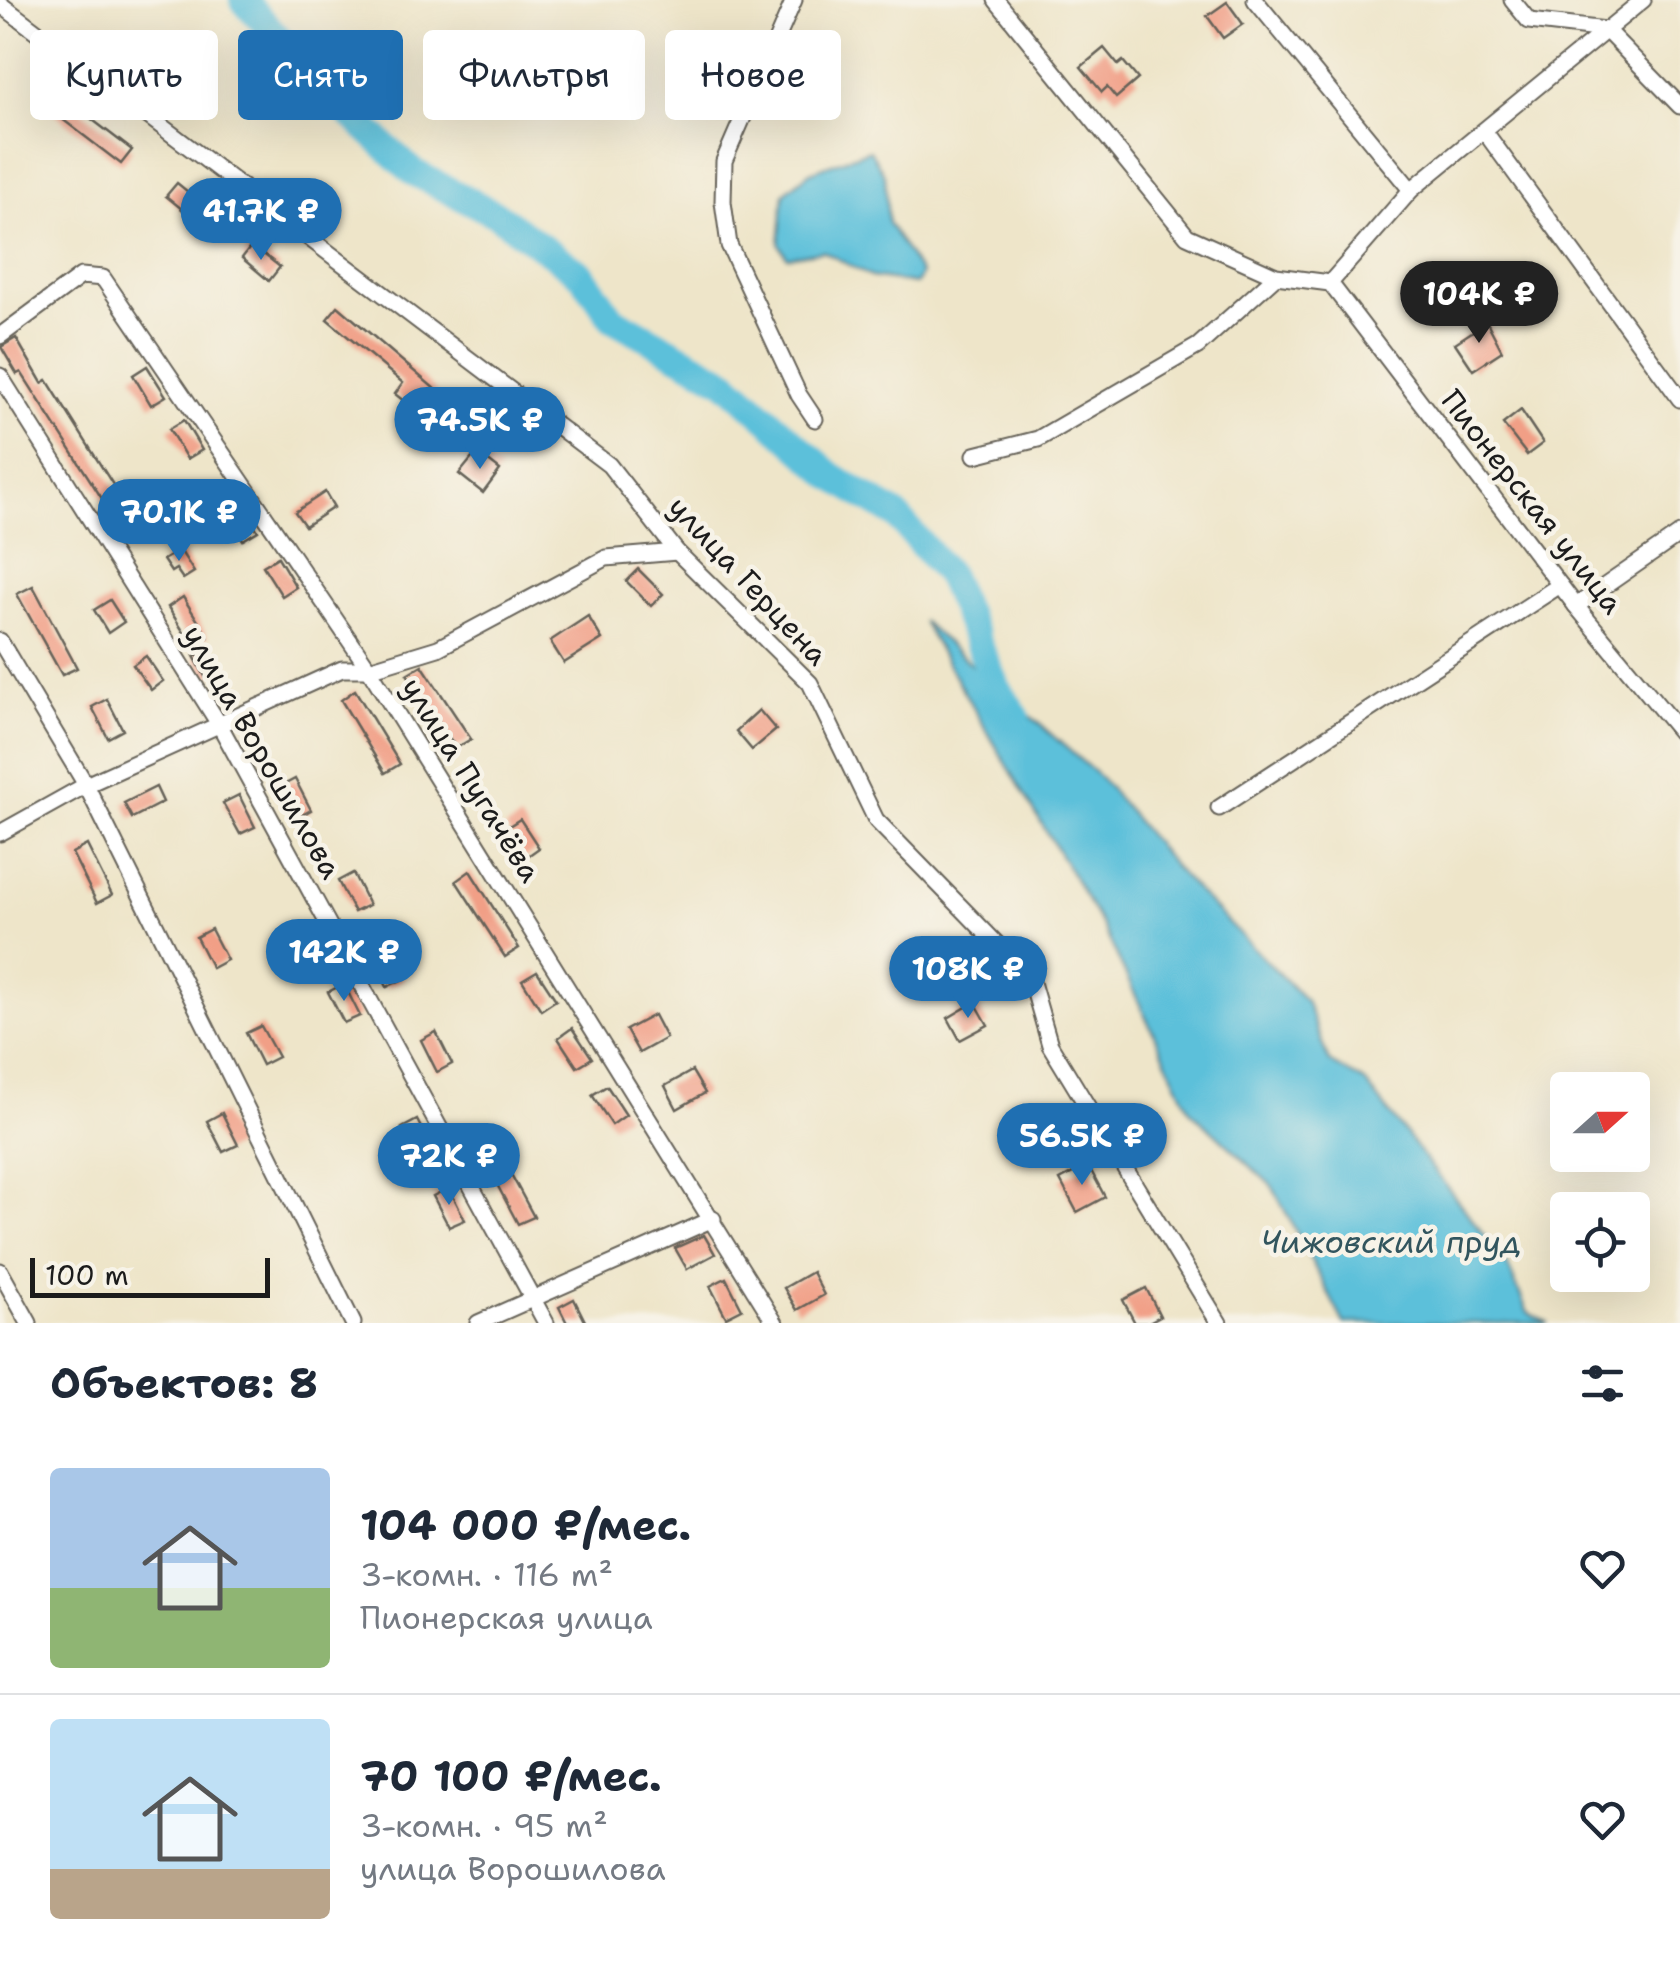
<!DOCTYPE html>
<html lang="ru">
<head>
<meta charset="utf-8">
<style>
  :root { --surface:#fff; --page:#f2f2f3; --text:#1f2937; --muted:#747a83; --line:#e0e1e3; --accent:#1f6fb2 }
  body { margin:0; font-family:"Shantell Sans",sans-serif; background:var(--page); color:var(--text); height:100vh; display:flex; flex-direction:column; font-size:38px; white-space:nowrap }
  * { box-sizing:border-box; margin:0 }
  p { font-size:32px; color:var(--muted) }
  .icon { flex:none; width:55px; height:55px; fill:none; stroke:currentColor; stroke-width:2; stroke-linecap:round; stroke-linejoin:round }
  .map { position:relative; height:1323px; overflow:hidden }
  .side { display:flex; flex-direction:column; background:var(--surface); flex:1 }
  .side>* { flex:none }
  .hud { position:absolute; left:30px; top:30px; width:1000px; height:90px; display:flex; gap:20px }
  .needle { width:65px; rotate:69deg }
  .tools { position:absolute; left:1550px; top:1072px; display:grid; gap:20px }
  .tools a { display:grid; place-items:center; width:100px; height:100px; border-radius:10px; background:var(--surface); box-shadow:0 10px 40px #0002; font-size:50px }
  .scale { position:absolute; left:30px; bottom:25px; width:240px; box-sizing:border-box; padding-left:10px; border:5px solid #1c1c1c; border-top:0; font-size:28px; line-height:35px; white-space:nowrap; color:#1c1c1c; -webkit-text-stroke:8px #f7f3e8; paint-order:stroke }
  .price { position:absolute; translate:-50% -85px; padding:0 22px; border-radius:35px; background:var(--accent); color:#fff; font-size:32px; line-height:65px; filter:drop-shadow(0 2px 5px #0008) }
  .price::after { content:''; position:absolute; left:50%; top:60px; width:30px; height:22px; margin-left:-15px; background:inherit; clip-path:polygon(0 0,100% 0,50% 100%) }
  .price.active { background:#222; color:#fff }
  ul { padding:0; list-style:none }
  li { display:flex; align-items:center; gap:30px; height:250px; padding:0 50px }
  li+li { border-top:2px solid var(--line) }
  li span { display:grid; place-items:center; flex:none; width:280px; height:200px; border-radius:10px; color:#555 }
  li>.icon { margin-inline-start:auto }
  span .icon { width:120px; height:120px; fill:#fffc; stroke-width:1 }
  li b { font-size:42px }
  h2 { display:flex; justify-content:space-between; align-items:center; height:120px; padding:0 50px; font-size:42px }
  .pill { padding:0 35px; border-radius:10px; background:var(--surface); box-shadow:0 10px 40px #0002; font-size:35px; line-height:90px }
  .pill.active { background:var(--accent); color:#fff }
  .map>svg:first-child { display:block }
  .water { fill:#5cc0da; stroke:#3c6e7b; stroke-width:2.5 }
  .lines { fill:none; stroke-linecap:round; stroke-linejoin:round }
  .river { stroke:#5cc0da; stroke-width:28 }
  .building { fill:#f19f86 }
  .street-casing { stroke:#666259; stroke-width:19 }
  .street { stroke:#fff; stroke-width:15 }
  .labels { text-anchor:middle; stroke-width:9; stroke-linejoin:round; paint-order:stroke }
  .street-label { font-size:30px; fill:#1c1c1c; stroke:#f7f3e8 }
  .water-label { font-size:32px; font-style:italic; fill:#32555e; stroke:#f7f3e8 }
</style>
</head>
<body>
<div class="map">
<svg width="1680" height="1323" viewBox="0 0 1680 1323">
  <rect width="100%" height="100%" fill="#f7f3e8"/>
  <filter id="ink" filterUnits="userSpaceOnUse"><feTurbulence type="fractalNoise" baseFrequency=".01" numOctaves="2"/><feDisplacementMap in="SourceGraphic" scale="20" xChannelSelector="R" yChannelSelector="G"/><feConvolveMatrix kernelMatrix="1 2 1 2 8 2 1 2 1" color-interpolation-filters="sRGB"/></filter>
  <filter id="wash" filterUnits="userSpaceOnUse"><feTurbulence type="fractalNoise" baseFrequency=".0048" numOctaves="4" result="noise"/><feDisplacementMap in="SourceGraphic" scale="40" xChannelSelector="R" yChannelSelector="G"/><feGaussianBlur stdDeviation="2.25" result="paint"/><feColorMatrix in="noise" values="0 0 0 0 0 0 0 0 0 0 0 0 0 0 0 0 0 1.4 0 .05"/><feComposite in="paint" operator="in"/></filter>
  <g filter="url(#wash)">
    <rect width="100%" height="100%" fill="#eee5c9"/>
    <g class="water">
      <path d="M 870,150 L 885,176 L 888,223 L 921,274 L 916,284 L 871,277 L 823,251 L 787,257 L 779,244 L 784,193 L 810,172 Z"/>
      <path d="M 922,621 L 1101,778 L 1181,875 L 1306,1001 L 1329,1062 L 1366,1083 L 1507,1264 L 1528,1313 L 1549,1323 L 1344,1323 L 1272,1186 L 1190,1110 L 1104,929 Z"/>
    </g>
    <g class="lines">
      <path class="river" d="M 243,0 L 350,114 L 413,172 L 497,215 L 582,275 L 612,318 L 725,381 L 832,476 L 897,516 L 949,576 L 997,687 L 1017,718"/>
    </g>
    <g id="blocks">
      <g class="building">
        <path d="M 1227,2 L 1243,24 L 1223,38 L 1207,16 Z"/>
        <path d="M 1104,48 L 1118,65 L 1123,61 L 1138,79 L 1116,98 L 1107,87 L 1102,92 L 1081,67 Z"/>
        <path d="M 64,98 L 132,150 L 121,164 L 53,112 Z"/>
        <path d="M 177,183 L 204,205 L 194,219 L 166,196 Z"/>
        <path d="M 252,245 L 280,267 L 269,281 L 242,258 Z"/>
        <path d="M 338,306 L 436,390 L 418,412 L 395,394 L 403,383 L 327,319 Z"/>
        <path d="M 1487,322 L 1502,351 L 1473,370 L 1455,343 Z"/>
        <path d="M 16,338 L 42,383 L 47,380 L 122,499 L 108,508 L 21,372 L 17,374 L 1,347 Z"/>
        <path d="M 147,366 L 166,396 L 151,405 L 133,375 Z"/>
        <path d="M 455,404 L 482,426 L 472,440 L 444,418 Z"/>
        <path d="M 1521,410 L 1543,443 L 1527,455 L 1503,424 Z"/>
        <path d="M 184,420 L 202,450 L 187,459 L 169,429 Z"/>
        <path d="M 477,452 L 500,470 L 483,493 L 459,474 Z"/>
        <path d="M 325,492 L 334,507 L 305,526 L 295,512 Z"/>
        <path d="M 240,501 L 258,531 L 243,540 L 225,510 Z"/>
        <path d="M 180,550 L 194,572 L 183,579 L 176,569 L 171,572 L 163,560 Z"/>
        <path d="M 278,557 L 296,587 L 282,596 L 263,566 Z"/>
        <path d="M 638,569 L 663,594 L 651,606 L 626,581 Z"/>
        <path d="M 33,586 L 77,668 L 62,675 L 17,594 Z"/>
        <path d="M 183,597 L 208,637 L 203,640 L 220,671 L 206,678 L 194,656 L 198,655 L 168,607 Z"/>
        <path d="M 110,600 L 124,622 L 108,633 L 94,610 Z"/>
        <path d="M 588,616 L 602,639 L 564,663 L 550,641 Z"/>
        <path d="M 146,656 L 163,681 L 151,690 L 133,665 Z"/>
        <path d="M 422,665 L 471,739 L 456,748 L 407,674 Z"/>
        <path d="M 355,690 L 400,764 L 385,773 L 341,700 Z"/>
        <path d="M 107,699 L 123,730 L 108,738 L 92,707 Z"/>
        <path d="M 759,710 L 776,730 L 752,750 L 736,731 Z"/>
        <path d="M 295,779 L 311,810 L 296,818 L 280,787 Z"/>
        <path d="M 156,787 L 163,802 L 132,818 L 124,803 Z"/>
        <path d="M 239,795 L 255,827 L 240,834 L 223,803 Z"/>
        <path d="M 520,819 L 539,848 L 525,858 L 506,828 Z"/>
        <path d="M 87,845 L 112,895 L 97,903 L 72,853 Z"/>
        <path d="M 470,871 L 519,948 L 505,957 L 456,881 Z"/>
        <path d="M 353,873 L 369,905 L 354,912 L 338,881 Z"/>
        <path d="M 211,929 L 227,960 L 212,968 L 196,937 Z"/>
        <path d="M 313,930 L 328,962 L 313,970 L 297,938 Z"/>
        <path d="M 387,947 L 403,979 L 387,987 L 372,955 Z"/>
        <path d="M 978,956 L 991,979 L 963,994 L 951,972 Z"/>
        <path d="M 537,971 L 556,1000 L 541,1010 L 522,980 Z"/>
        <path d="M 344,984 L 360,1016 L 344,1023 L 328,992 Z"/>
        <path d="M 975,1002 L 988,1025 L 960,1040 L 948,1018 Z"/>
        <path d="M 654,1015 L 666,1038 L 639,1053 L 626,1030 Z"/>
        <path d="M 261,1026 L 278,1057 L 262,1065 L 246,1033 Z"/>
        <path d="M 572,1028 L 592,1058 L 577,1067 L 558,1038 Z"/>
        <path d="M 436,1032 L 452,1064 L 437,1072 L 421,1040 Z"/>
        <path d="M 692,1071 L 705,1093 L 677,1109 L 665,1086 Z"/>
        <path d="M 607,1086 L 626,1115 L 612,1125 L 592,1095 Z"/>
        <path d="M 222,1113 L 238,1145 L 223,1152 L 207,1121 Z"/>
        <path d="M 417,1120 L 433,1151 L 418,1159 L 402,1128 Z"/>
        <path d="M 491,1137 L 534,1217 L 518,1224 L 476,1145 Z"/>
        <path d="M 1088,1165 L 1105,1197 L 1077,1212 L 1060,1180 Z"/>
        <path d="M 449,1188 L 465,1220 L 449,1227 L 433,1196 Z"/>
        <path d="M 704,1235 L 715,1254 L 687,1269 L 675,1248 Z"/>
        <path d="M 812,1272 L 824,1295 L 797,1310 L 784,1288 Z"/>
        <path d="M 726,1278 L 742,1309 L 726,1317 L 710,1286 Z"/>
        <path d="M 1146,1288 L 1160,1316 L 1147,1323 L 1135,1323 L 1123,1300 Z"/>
        <path d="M 574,1299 L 586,1323 L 567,1323 L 559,1307 Z"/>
      </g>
    </g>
  </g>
  <g filter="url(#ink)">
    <use href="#blocks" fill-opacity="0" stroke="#666259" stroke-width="2.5"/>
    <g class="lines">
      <g class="street-casing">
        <g id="street">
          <path d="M 794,0 L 724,161 L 723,202 L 729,245 L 799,395 L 815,419"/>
          <path d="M 996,0 L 1187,236 L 1276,276 L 1330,283 L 1576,606 L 1680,732"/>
          <path d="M 1255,0 L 1411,190"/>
          <path d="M 1512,0 L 1529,21 L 1606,30 L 1680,106"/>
          <path d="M 0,4 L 609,465 L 677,552 L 810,683 L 876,820 L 1031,979 L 1050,1045 L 1219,1323"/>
          <path d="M 1485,132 L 1680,399"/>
          <path d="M 1330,283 L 1411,190 L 1643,0"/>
          <path d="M 0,336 L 81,276 L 103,278 L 369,669 L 775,1323"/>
          <path d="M 0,376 L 219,724 L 546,1323"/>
          <path d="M 975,455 L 1038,439 L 1198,346 L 1276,276"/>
          <path d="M 1576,606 L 1680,534"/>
          <path d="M 0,641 L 86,785 L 353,1323"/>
          <path d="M 1219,808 L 1560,585"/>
          <path d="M 0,833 L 86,785 L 342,669 L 369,669 L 438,648 L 606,558 L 677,552"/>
          <path d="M 0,1271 L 29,1323"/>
          <path d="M 478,1323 L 713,1219"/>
        </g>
      </g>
      <use href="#street" class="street"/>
    </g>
  </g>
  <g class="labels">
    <g class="street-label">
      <text transform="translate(1532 502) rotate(52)" y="10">Пионерская улица</text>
      <text transform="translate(748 581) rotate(47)" y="10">улица Герцена</text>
      <text transform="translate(262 752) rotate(60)" y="10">улица Ворошилова</text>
      <text transform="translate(471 780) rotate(58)" y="10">улица Пугачёва</text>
    </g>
    <g class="water-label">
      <text x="1391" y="1253">Чижовский пруд</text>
    </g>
  </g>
</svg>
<div class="tools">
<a><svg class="needle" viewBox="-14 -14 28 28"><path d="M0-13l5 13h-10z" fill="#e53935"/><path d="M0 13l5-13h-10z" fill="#747a83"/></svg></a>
<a><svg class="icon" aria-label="locate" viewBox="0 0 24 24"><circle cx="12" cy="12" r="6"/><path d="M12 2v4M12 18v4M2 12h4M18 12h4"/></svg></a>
</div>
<div class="scale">100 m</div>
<b class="price" style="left:261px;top:263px">41.7K ₽</b>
<b class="price active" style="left:1479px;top:346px">104K ₽</b>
<b class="price" style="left:480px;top:472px">74.5K ₽</b>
<b class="price" style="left:179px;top:564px">70.1K ₽</b>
<b class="price" style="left:344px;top:1004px">142K ₽</b>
<b class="price" style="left:968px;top:1021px">108K ₽</b>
<b class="price" style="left:1082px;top:1188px">56.5K ₽</b>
<b class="price" style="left:449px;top:1208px">72K ₽</b>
<div class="hud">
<a class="pill">Купить</a>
<a class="pill active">Снять</a>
<a class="pill">Фильтры</a>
<a class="pill">Новое</a>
</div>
</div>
<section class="side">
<h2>Объектов: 8<svg class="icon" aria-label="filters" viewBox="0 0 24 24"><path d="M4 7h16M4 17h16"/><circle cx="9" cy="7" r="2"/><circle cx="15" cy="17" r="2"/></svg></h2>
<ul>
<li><span style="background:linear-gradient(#a9c7e8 60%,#8fb573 0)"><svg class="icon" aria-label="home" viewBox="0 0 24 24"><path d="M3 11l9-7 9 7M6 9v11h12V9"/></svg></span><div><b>104 000 ₽/мес.</b><p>3-комн. · 116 m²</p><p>Пионерская улица</p></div><svg class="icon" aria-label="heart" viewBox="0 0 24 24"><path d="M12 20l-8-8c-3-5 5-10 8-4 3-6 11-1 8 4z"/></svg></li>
<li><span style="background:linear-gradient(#bfe0f5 75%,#b9a48a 0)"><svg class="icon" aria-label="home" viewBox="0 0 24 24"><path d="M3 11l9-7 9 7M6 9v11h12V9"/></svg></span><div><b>70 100 ₽/мес.</b><p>3-комн. · 95 m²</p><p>улица Ворошилова</p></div><svg class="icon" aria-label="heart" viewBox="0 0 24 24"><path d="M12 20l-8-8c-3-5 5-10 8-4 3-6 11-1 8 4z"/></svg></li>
</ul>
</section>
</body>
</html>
